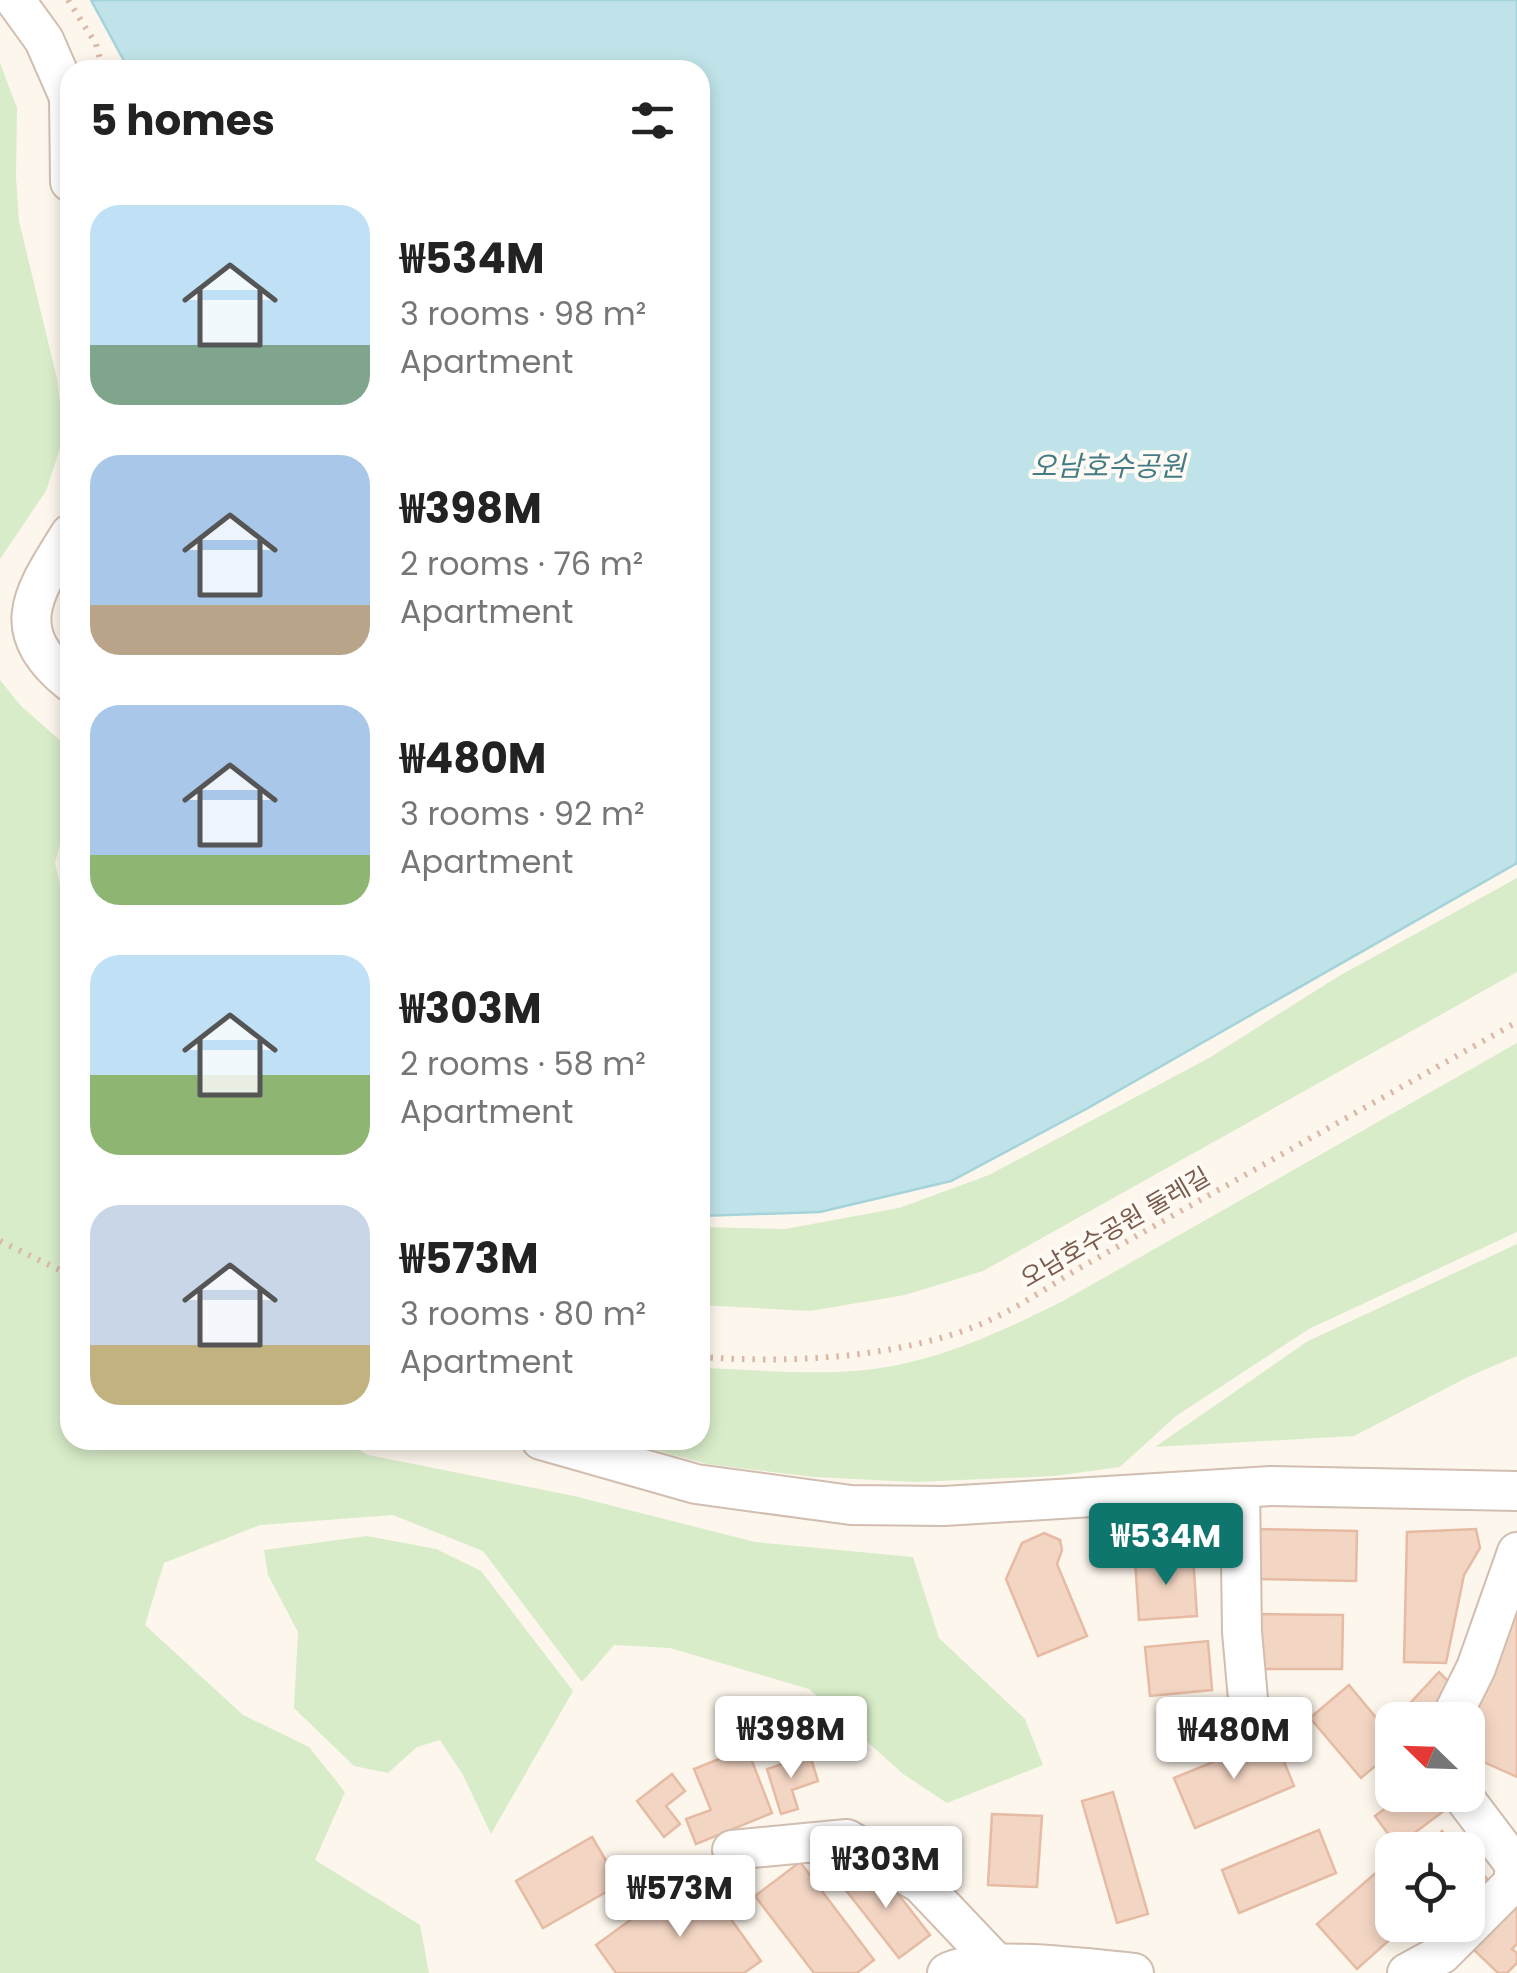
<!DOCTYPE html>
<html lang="en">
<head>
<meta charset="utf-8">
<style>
  :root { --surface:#fff; --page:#f6f6f6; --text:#222; --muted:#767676; --accent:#0f766e }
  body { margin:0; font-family:Poppins,"Noto Sans KR",sans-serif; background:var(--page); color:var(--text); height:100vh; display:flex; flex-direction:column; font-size:38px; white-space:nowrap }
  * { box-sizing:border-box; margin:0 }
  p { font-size:32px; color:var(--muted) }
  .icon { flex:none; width:55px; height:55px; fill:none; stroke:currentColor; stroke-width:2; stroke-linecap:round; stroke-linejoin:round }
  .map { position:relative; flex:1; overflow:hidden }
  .panel { position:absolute; left:60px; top:60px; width:650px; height:1390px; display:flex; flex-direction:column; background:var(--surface); border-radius:30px; box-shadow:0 5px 15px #0003 }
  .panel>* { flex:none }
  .needle { width:65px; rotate:293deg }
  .buttons { position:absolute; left:1375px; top:1702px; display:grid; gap:20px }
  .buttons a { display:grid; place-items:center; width:110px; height:110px; border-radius:20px; background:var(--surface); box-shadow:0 5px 15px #0003; font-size:50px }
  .price { position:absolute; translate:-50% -85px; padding:0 22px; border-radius:10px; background:#fff; color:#222; font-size:32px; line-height:65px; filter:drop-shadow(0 2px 5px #0008) }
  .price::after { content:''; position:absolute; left:50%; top:60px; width:30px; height:22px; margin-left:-15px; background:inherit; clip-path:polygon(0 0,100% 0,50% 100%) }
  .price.on { background:var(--accent); color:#fff }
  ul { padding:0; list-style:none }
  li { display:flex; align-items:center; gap:30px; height:250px; padding:0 30px }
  li span { display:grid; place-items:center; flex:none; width:280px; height:200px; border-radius:30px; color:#555 }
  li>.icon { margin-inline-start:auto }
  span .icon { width:120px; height:120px; fill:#fffc; stroke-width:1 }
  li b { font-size:42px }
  h2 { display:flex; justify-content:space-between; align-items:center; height:120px; padding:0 30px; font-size:42px }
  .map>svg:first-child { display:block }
  .green { fill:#d8ecc9 }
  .water { fill:#bfe3e8; stroke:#a5d3da; stroke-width:2.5 }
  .building { fill:#f3d5c3; stroke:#e6bba3; stroke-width:2.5 }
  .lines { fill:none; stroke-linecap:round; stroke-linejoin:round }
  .minor-casing { stroke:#d1beb0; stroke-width:42 }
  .path { stroke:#d9b8a5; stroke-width:6; stroke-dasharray:2.5 8; stroke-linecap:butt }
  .minor { stroke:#fff; stroke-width:38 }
  .labels { text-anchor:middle; stroke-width:8; stroke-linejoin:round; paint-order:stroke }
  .street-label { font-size:25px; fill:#7a5c4d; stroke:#fffaf3 }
  .water-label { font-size:28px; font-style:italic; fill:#437c86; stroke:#fffaf3 }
</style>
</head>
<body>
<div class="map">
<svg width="1517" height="1973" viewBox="0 0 1517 1973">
  <rect width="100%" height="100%" fill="#fdf6ec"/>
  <g class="green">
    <path d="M 0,63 L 17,108 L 16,178 L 19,221 L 57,379 L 64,436 L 46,491 L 0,559 Z"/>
    <path d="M 0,680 L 21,706 L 70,749 L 70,807 L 55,863 L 70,930 L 70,1440 L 342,1440 L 368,1455 L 574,1496 L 755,1542 L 913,1557 L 939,1638 L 1025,1719 L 1043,1765 L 947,1803 L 903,1774 L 809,1689 L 670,1648 L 614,1645 L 582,1682 L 483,1551 L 393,1515 L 260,1525 L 164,1563 L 145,1625 L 243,1715 L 309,1747 L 345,1792 L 315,1860 L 420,1925 L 429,1973 L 0,1973 Z"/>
    <path d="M 1517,878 L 1517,972 L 983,1271 L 905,1295 L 810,1311 L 700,1305 L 700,1227 L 785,1229 L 899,1208 L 989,1175 L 1209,1058 L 1339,976 Z"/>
    <path d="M 1517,1043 L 1517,1232 L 1309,1329 L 1176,1416 L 1120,1467 L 1054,1476 L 915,1482 L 814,1477 L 707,1464 L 619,1440 L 700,1440 L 700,1368 C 750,1369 803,1375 854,1371 C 929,1366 997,1334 1063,1301 Z"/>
    <path d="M 1517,1244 L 1517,1356 L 1470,1376 L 1354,1436 L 1155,1447 L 1308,1341 Z"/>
    <path d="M 367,1536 L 436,1549 L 481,1571 L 573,1691 L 491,1834 L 463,1775 L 440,1740 L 417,1747 L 388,1773 L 354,1766 L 294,1708 L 298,1632 L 268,1575 L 264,1550 Z"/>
  </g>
  <path class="water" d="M 91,0 L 1517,0 L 1517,863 L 1088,1108 L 951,1181 L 820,1212 L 700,1216 L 700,70 L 129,70 Z"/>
  <g class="building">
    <path d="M 1256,1529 L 1357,1531 L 1356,1581 L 1255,1579 Z"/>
    <path d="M 1476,1529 L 1480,1548 L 1464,1575 L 1446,1663 L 1404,1662 L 1407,1532 Z"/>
    <path d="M 1044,1533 L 1060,1540 L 1062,1550 L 1057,1564 L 1087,1636 L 1038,1656 L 1006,1579 L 1022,1543 Z"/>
    <path d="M 1193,1556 L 1197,1616 L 1139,1620 L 1135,1560 Z"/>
    <path d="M 1517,1611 L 1517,1777 L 1468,1755 L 1468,1722 Z"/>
    <path d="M 1259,1614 L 1343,1615 L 1342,1669 L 1259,1669 Z"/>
    <path d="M 1208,1641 L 1212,1690 L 1150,1696 L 1145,1647 Z"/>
    <path d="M 1439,1672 L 1455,1688 L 1425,1720 L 1401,1720 L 1398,1716 Z"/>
    <path d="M 1349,1685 L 1392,1737 L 1392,1752 L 1361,1778 L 1310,1718 Z"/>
    <path d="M 1274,1737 L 1294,1786 L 1195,1828 L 1174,1778 Z"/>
    <path d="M 747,1748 L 772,1813 L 696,1844 L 686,1819 L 711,1810 L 694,1769 Z"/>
    <path d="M 810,1755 L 818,1781 L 792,1790 L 798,1809 L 781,1814 L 767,1769 Z"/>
    <path d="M 672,1774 L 685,1791 L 666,1806 L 680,1824 L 664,1837 L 637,1801 Z"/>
    <path d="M 1113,1792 L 1148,1914 L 1117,1923 L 1082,1801 Z"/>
    <path d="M 1403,1795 L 1446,1795 L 1453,1804 L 1397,1846 L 1375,1816 Z"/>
    <path d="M 992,1814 L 1042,1816 L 1037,1887 L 988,1885 Z"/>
    <path d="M 1319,1830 L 1336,1873 L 1239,1913 L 1222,1870 Z"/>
    <path d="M 1442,1831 L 1459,1850 L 1422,1850 Z"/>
    <path d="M 592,1837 L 620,1884 L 543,1928 L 516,1881 Z"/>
    <path d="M 1468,1859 L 1493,1885 L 1468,1910 Z"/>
    <path d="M 800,1862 L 874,1960 L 857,1973 L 814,1973 L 755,1896 Z"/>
    <path d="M 861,1868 L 871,1880 L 881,1872 L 930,1935 L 899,1958 L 841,1884 Z"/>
    <path d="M 1379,1870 L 1392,1885 L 1392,1925 L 1406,1925 L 1357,1969 L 1317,1924 Z"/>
    <path d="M 705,1883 L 761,1961 L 744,1973 L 616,1973 L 596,1945 L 666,1894 L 674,1906 Z"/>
    <path d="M 1517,1902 L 1517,1944 L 1512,1949 L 1517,1953 L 1517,1963 L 1507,1973 L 1498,1973 L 1473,1949 Z"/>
  </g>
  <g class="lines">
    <g class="minor-casing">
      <g id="minor">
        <path d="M 15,0 L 44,40 L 69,97 L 70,182"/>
        <path d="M 70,534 C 34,592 5,630 70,682"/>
        <path d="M 541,1440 L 696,1484 L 851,1505 L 944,1506 L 1271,1486 L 1517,1491"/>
        <path d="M 1240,1488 L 1242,1632 L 1249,1710"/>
        <path d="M 1450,1720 L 1476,1668 L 1517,1552"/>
        <path d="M 732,1850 L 847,1839 L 921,1884 L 998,1965"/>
        <path d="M 947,1973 C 980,1954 1093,1969 1134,1973"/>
        <path d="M 1407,1973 L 1442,1954 L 1513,1883 L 1515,1865 L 1462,1795"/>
      </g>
    </g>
    <g class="path">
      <path d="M 68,0 L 96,44 L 103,70"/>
      <path d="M 0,1241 L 70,1275"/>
      <path d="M 700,1357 C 786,1363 878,1359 960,1332 C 1002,1318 1039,1293 1076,1270 L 1517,1022"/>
    </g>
    <use href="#minor" class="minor"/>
  </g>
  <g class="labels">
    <g class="street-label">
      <text transform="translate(1115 1227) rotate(-30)" y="9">오남호수공원 둘레길</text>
    </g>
    <g class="water-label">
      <text x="1108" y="476">오남호수공원</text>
    </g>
  </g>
</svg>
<div class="buttons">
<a><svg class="needle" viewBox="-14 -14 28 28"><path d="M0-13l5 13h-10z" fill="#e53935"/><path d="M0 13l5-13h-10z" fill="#767676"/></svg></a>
<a><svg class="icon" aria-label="locate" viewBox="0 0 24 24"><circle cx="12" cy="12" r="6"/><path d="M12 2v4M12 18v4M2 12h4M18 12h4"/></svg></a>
</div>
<b class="price on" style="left:1166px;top:1588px">₩534M</b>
<b class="price" style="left:791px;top:1781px">₩398M</b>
<b class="price" style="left:1234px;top:1782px">₩480M</b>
<b class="price" style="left:886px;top:1911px">₩303M</b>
<b class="price" style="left:680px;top:1940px">₩573M</b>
<section class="panel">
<h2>5 homes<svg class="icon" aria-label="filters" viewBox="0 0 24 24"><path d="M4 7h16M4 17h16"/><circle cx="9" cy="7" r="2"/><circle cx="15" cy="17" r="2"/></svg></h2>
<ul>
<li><span style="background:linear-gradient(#bfe0f5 70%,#7fa58c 0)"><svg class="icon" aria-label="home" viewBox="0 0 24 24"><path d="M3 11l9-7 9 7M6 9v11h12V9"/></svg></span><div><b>₩534M</b><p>3 rooms · 98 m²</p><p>Apartment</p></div></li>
<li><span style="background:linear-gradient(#a9c7e8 75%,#b9a48a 0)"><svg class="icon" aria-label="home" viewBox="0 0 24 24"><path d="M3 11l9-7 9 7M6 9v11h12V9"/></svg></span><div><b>₩398M</b><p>2 rooms · 76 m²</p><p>Apartment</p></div></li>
<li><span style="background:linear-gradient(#a9c7e8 75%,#8fb573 0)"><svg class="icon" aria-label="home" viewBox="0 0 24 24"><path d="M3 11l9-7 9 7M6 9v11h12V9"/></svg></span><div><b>₩480M</b><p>3 rooms · 92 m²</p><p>Apartment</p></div></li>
<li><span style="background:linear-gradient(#bfe0f5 60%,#8fb573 0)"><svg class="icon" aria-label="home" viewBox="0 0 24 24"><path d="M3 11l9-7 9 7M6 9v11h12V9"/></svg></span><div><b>₩303M</b><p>2 rooms · 58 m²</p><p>Apartment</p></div></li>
<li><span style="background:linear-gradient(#c9d6e8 70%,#c2b280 0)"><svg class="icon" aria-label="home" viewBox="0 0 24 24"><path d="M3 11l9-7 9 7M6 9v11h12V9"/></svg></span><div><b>₩573M</b><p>3 rooms · 80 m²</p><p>Apartment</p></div></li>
</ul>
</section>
</div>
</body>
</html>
